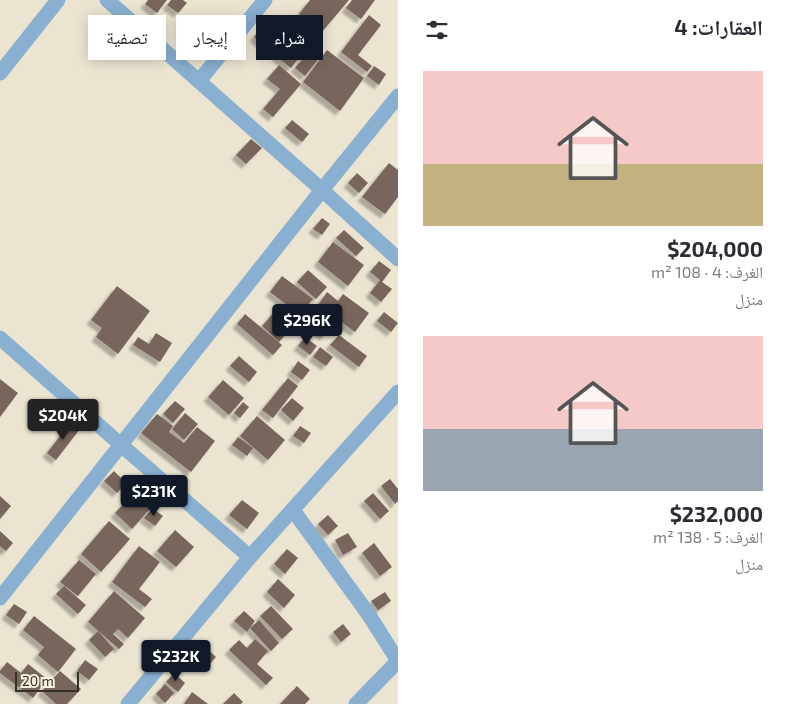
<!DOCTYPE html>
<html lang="ar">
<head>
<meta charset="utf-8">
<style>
  :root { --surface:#fff; --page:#f2f2f3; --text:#2b2b33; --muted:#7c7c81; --accent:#111827 }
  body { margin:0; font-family:"Exo 2","Noto Naskh Arabic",sans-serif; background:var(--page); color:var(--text); direction:rtl; height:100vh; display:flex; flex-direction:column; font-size:19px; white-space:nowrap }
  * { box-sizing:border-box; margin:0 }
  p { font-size:16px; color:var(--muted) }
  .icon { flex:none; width:28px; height:28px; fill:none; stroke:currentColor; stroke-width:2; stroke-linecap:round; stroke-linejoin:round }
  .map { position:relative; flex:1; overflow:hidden; direction:ltr }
  .panel { display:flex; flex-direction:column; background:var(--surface); width:390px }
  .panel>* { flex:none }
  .hud { position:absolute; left:15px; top:15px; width:308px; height:45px; direction:rtl; display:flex; gap:10px }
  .scale { position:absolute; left:15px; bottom:12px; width:64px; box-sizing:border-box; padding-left:5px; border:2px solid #343129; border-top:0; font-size:14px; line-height:18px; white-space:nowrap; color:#343129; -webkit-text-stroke:4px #f9f1de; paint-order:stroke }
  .price { position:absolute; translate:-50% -42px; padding:0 11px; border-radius:5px; background:var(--accent); color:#fff; font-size:16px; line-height:32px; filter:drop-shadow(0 1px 2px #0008) }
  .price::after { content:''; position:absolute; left:50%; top:30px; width:15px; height:11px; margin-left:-8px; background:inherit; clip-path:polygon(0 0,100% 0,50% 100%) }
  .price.on { background:#222; color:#fff }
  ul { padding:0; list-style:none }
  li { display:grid; align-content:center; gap:10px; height:265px; padding:0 25px }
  li span { display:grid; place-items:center; height:155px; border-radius:0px; color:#555 }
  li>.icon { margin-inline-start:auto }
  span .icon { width:90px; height:90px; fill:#fffc; stroke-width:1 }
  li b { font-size:21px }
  h2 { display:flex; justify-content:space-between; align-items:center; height:60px; padding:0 25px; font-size:21px }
  .pill { padding:0 18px; border-radius:0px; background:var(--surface); box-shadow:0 2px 12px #0003; font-size:18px; line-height:45px }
  .pill.on { background:var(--accent); color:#fff }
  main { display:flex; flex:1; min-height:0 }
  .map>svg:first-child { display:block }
  .building { fill:#78665d; filter:url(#shadow) }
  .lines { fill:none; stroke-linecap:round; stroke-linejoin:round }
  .street { stroke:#89afd1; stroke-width:15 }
</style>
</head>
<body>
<main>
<section class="panel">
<h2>العقارات: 4<svg class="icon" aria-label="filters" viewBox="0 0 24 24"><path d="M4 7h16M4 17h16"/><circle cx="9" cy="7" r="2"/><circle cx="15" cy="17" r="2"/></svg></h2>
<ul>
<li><span style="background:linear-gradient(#f6c9c9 60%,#c2b280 0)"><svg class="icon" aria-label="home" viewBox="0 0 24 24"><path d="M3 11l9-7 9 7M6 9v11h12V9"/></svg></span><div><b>$204,000</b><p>الغرف: 4 · 108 m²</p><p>منزل</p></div></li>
<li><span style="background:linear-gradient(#f6c9c9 60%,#9aa5b1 0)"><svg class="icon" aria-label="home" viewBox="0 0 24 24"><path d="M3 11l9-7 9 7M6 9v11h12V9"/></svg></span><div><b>$232,000</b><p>الغرف: 5 · 138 m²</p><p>منزل</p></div></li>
</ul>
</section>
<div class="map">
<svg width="398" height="704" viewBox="0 0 398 704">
  <defs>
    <filter id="shadow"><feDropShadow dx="-4.5" dy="4.5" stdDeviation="1" flood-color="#0004"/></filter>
  </defs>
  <rect width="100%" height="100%" fill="#ebe4d1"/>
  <g class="building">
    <path d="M 148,0 L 167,0 L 157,13 L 145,4 Z"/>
    <path d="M 171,0 L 183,0 L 187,3 L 178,13 L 167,5 Z"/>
    <path d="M 310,0 L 349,0 L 321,33 L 299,14 Z"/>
    <path d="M 352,0 L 375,0 L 361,19 L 346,8 Z"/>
    <path d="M 369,15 L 381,25 L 358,55 L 372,66 L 367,72 L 341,52 Z"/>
    <path d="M 207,16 L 216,25 L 194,49 L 185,41 Z"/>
    <path d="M 297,20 L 318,38 L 300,59 L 279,41 Z"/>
    <path d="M 260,30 L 272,40 L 265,47 L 254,37 Z"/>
    <path d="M 282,47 L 298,59 L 291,68 L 276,56 Z"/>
    <path d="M 312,47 L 321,56 L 305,76 L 295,68 L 301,61 L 302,62 L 301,60 Z"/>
    <path d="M 327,50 L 364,78 L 340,111 L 303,82 Z"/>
    <path d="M 279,65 L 301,84 L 273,117 L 263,109 L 280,89 L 267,79 Z"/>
    <path d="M 374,66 L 386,74 L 379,85 L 367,76 Z"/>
    <path d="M 292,120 L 309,134 L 302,142 L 285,128 Z"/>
    <path d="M 251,139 L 262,148 L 246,164 L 236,155 Z"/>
    <path d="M 389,163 L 398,170 L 398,197 L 385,214 L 362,197 Z"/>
    <path d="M 357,173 L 368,183 L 359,193 L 348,183 Z"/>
    <path d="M 322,218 L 330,224 L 322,235 L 313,229 Z"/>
    <path d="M 344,230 L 364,248 L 356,256 L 336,238 Z"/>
    <path d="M 333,242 L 364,265 L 348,286 L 318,262 Z"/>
    <path d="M 379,261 L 391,270 L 382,282 L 392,289 L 381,302 L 370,293 L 380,280 L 370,272 Z"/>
    <path d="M 308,270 L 327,287 L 316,299 L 297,282 Z"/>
    <path d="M 282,276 L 313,299 L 300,315 L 270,292 Z"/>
    <path d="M 117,286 L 150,311 L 118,354 L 96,337 L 102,328 L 91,320 Z"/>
    <path d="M 327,292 L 338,301 L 343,294 L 369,313 L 355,332 L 318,305 Z"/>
    <path d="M 277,309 L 294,325 L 279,342 L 262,326 Z"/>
    <path d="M 384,312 L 398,323 L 391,332 L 377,321 Z"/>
    <path d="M 245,314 L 282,345 L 273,355 L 237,324 Z"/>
    <path d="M 320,319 L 331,328 L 324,336 L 313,327 Z"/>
    <path d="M 156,333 L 172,343 L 160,362 L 133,345 L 138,337 L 149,344 Z"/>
    <path d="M 339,335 L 367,356 L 359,367 L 330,345 Z"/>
    <path d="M 305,337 L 317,346 L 310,355 L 298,346 Z"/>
    <path d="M 320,347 L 333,357 L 326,366 L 313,357 Z"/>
    <path d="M 239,356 L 257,372 L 249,382 L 230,366 Z"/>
    <path d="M 298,361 L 310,370 L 302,380 L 291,372 Z"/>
    <path d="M 288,378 L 298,386 L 273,418 L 262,410 Z"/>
    <path d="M 0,379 L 18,393 L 0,417 Z"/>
    <path d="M 223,380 L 244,398 L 229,415 L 208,397 Z"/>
    <path d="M 292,398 L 304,408 L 293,421 L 281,410 Z"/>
    <path d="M 175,401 L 185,409 L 173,423 L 163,414 Z"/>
    <path d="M 243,402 L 249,407 L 240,418 L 234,413 Z"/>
    <path d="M 185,413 L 198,424 L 184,440 L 172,429 Z"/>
    <path d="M 157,414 L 173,426 L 169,432 L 184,443 L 197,427 L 215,441 L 191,472 L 141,433 Z"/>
    <path d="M 257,416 L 285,440 L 268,460 L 240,436 Z"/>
    <path d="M 71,422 L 80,429 L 56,460 L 47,453 Z"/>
    <path d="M 300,426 L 311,433 L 304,443 L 293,436 Z"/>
    <path d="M 238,437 L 253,448 L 247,456 L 232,445 Z"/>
    <path d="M 114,471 L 126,483 L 117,493 L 104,481 Z"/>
    <path d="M 143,477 L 163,495 L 151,508 L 132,490 Z"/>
    <path d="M 390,479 L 398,489 L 398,501 L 395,504 L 381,486 Z"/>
    <path d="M 373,493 L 389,511 L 380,519 L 364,501 Z"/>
    <path d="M 133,494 L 150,509 L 132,529 L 115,513 Z"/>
    <path d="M 0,496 L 11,506 L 0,519 Z"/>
    <path d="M 242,500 L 259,513 L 247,529 L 229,515 Z"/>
    <path d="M 152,508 L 163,516 L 155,526 L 144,518 Z"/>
    <path d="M 328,515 L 338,526 L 328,535 L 318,524 Z"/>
    <path d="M 109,521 L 130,539 L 101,572 L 81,554 Z"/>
    <path d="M 175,530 L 194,547 L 176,567 L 157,551 Z"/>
    <path d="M 0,531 L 13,543 L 6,551 L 0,546 Z"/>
    <path d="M 348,533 L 357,547 L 343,555 L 335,540 Z"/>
    <path d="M 374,543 L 392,567 L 380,576 L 362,553 Z"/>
    <path d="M 139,546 L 160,562 L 139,589 L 152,599 L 145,607 L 112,582 Z"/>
    <path d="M 287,549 L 298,558 L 285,574 L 274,564 Z"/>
    <path d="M 79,560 L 96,574 L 78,596 L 60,582 Z"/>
    <path d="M 278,579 L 295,595 L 284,608 L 267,592 Z"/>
    <path d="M 64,586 L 86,605 L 78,614 L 56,594 Z"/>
    <path d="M 114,591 L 145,618 L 128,638 L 118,629 L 113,634 L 124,644 L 119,649 L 88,622 Z"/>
    <path d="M 385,592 L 391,601 L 378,610 L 371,601 Z"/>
    <path d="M 14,604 L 27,612 L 19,624 L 6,615 Z"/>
    <path d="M 271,606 L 293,629 L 282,639 L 260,616 Z"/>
    <path d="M 244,611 L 255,621 L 247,632 L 234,621 Z"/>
    <path d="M 34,616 L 76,649 L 58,672 L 38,655 L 44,647 L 23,630 Z"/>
    <path d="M 259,620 L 279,643 L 271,651 L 250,628 Z"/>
    <path d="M 343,624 L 351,634 L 341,642 L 333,632 Z"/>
    <path d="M 98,631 L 114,649 L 105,657 L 89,640 Z"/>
    <path d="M 255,639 L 268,651 L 257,664 L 273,678 L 266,685 L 229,650 L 239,640 L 247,648 Z"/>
    <path d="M 203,645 L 216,657 L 208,666 L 195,654 Z"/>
    <path d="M 85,660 L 98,669 L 89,680 L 77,671 Z"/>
    <path d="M 7,662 L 21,673 L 28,664 L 47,679 L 33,698 L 0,673 L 0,671 Z"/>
    <path d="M 60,671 L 81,689 L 67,704 L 56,704 L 42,691 Z"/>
    <path d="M 174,673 L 185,683 L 178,692 L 166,682 Z"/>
    <path d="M 165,684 L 174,693 L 165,703 L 156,694 Z"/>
    <path d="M 297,686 L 310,699 L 305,704 L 280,704 Z"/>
    <path d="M 192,692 L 208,704 L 184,704 Z"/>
    <path d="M 234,693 L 243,702 L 241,704 L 223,704 Z"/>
  </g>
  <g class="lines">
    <g class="street">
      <path d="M 107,0 L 322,190 L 398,259"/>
      <path d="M 0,73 L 58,0"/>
      <path d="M 199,81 L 265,0"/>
      <path d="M 0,338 L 120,444 L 250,557"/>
      <path d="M 293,510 L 369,615 L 398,661"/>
      <path d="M 0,598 L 322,190 L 398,96"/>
      <path d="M 128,704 L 250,557 L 398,392"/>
      <path d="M 356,704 L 398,661"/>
    </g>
  </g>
</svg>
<div class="scale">20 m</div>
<b class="price" style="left:307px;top:346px">$296K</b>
<b class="price on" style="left:63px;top:441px">$204K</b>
<b class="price" style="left:154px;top:517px">$231K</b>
<b class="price" style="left:176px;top:682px">$232K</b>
<div class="hud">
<a class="pill on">شراء</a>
<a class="pill">إيجار</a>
<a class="pill">تصفية</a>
</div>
</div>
</main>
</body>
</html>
